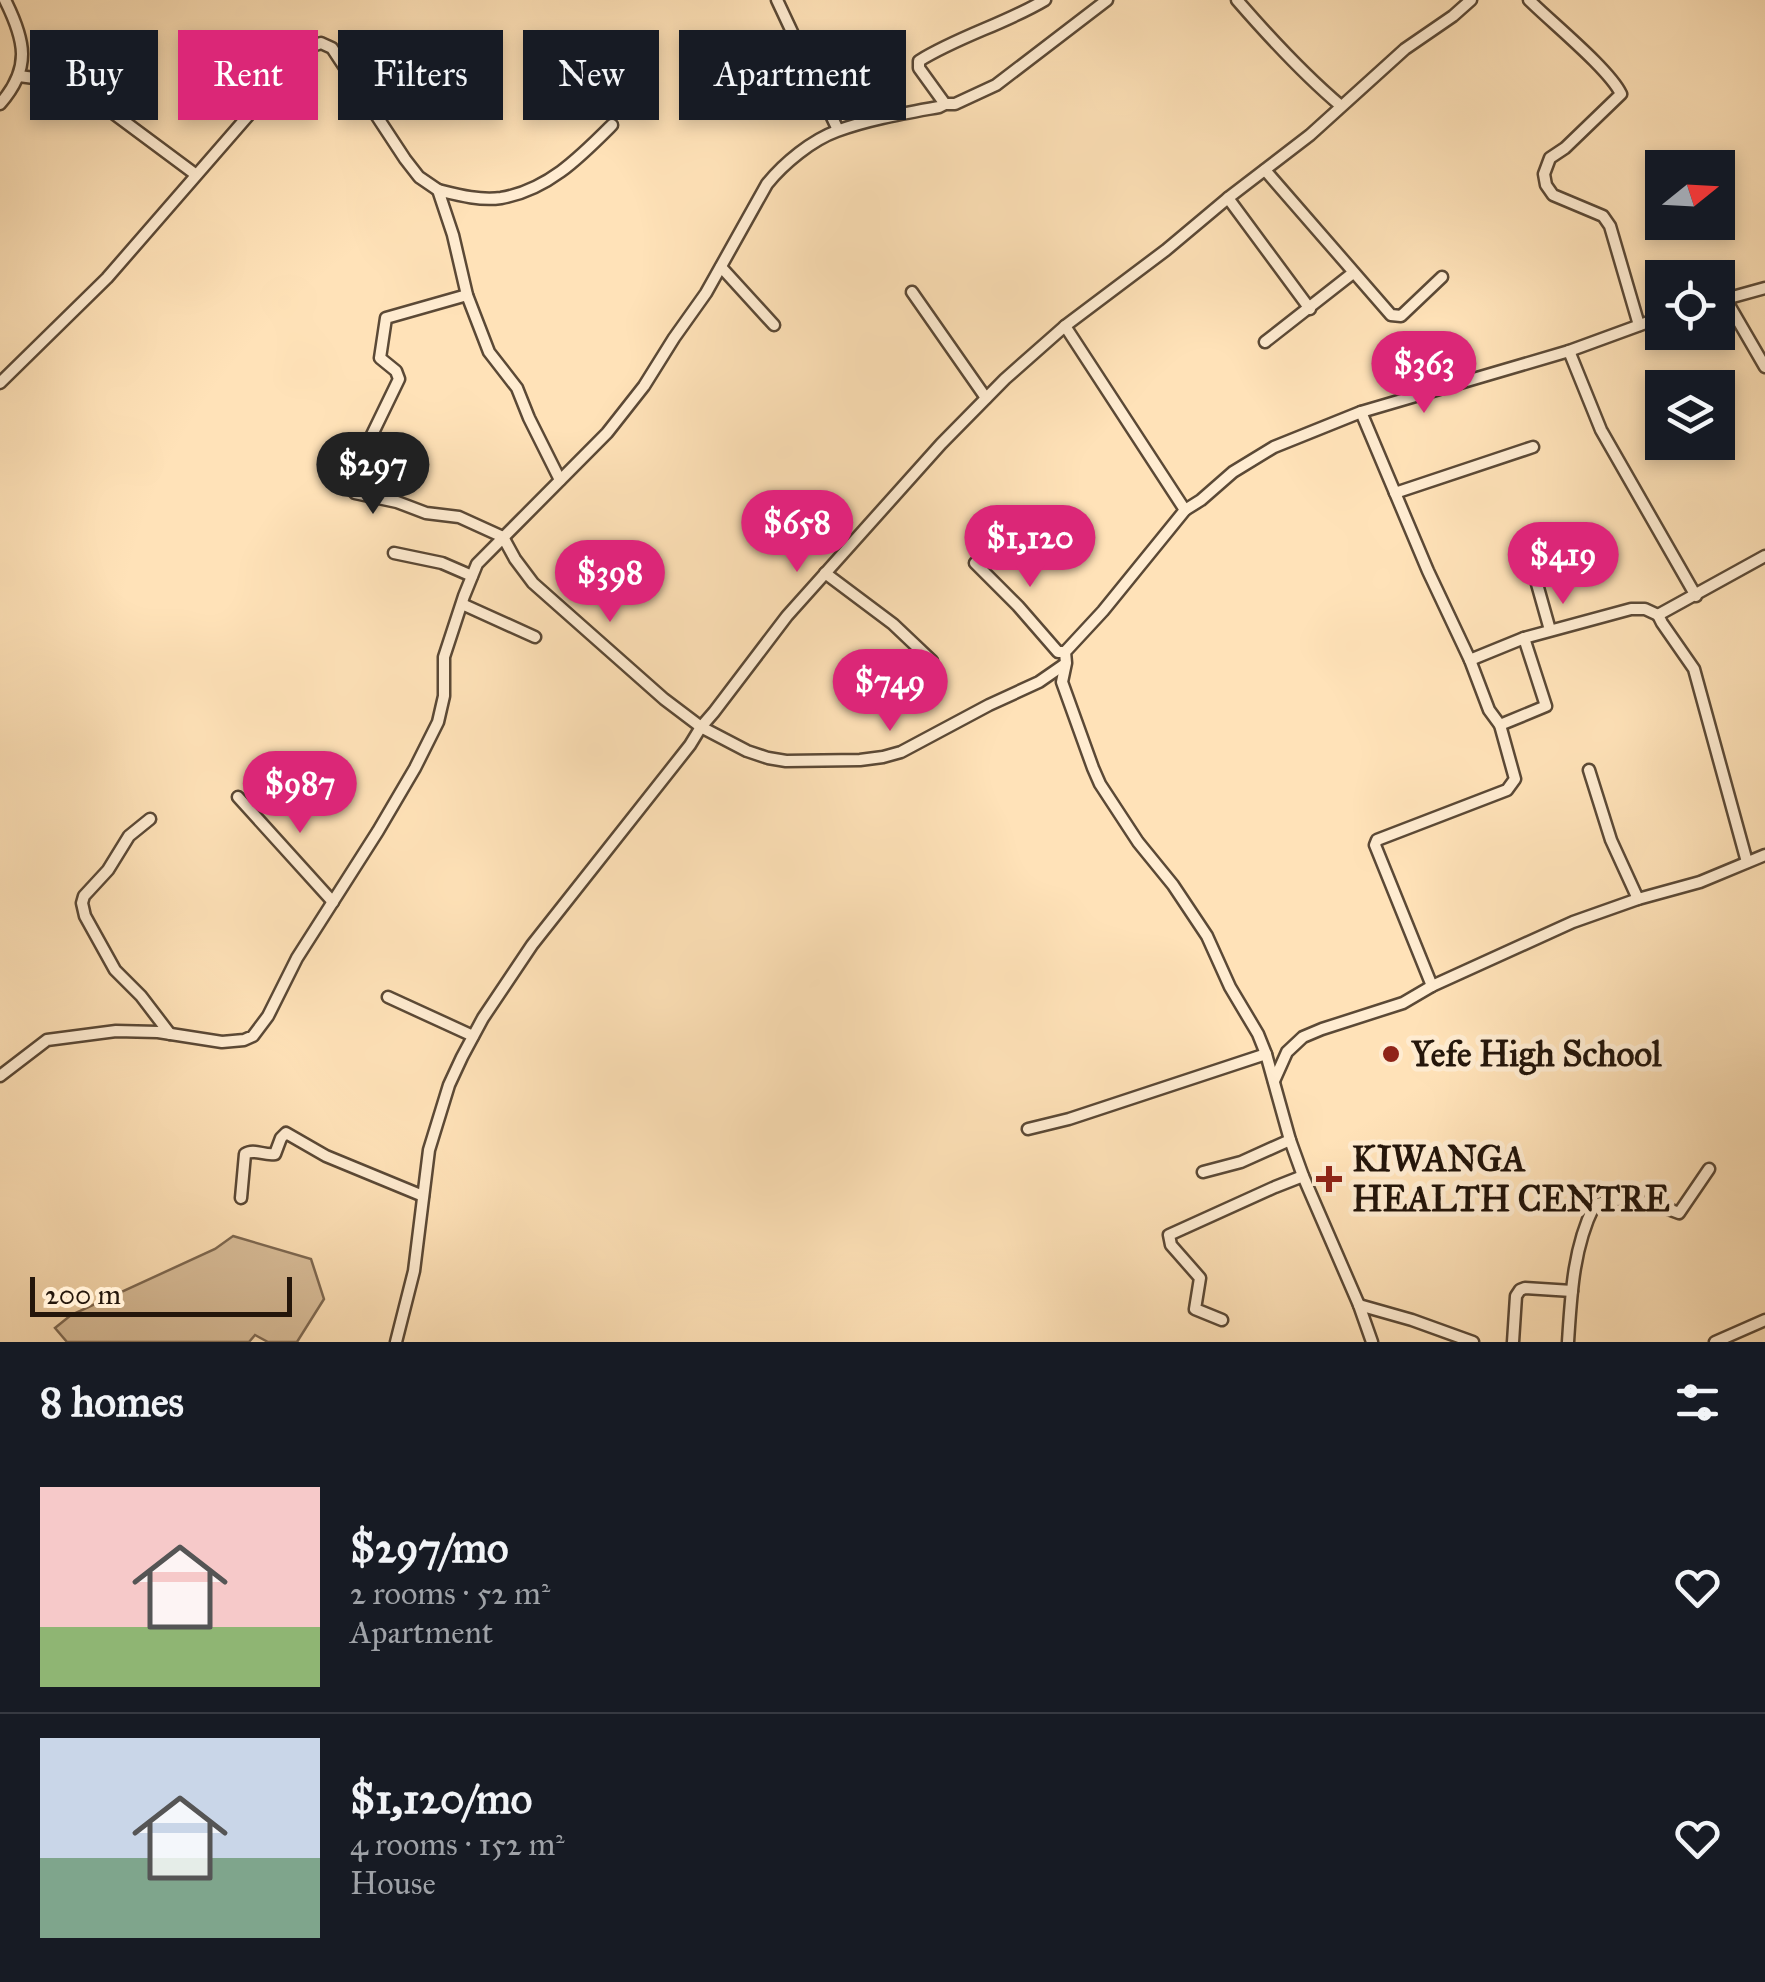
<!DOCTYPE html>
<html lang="en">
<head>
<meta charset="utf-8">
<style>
  :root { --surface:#171b24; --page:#20242c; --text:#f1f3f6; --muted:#9ea1a6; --line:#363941; --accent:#db2777 }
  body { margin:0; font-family:"IM FELL Great Primer",serif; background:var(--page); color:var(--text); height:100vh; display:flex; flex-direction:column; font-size:38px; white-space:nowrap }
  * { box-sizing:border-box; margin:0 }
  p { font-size:32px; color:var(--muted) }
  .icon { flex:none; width:55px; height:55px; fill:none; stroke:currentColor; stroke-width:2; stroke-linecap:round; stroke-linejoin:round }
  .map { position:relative; height:1342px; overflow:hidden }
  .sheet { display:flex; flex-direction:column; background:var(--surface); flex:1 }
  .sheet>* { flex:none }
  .guide { position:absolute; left:30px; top:30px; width:1000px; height:90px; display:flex; gap:20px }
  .needle { width:65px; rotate:72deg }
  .tools { position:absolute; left:1645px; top:150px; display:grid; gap:20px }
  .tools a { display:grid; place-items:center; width:90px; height:90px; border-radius:0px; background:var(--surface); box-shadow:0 5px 15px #0003; font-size:50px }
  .scale { position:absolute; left:30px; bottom:25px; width:262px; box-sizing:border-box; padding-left:10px; border:5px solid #24160b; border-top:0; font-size:28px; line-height:35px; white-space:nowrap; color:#24160b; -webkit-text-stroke:8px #ffecd1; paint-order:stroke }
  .price { position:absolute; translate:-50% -85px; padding:0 22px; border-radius:35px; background:var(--accent); color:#fff; font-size:32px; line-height:65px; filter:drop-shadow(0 2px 5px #0008) }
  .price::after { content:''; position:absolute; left:50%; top:60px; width:30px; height:22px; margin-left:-15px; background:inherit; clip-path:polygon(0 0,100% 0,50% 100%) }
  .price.current { background:#222; color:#fff }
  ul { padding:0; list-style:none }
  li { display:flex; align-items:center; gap:30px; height:250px; padding:0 40px }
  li+li { border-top:2px solid var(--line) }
  li span { display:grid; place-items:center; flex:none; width:280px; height:200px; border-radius:0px; color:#555 }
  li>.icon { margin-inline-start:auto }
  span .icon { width:120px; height:120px; fill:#fffc; stroke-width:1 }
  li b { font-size:42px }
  h2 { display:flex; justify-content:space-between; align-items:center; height:120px; padding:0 40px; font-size:42px }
  .pill { padding:0 35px; border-radius:0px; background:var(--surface); box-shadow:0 5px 15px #0003; font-size:35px; line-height:90px }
  .pill.current { background:var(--accent); color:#fff }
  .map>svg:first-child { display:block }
  .green { fill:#dabf9b; stroke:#7f6a53; stroke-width:2.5 }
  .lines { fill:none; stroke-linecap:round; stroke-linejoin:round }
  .minor-casing { stroke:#5b4936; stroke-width:15 }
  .minor { stroke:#ffecd1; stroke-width:10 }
  .poi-dot { fill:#8f2418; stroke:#ffecd1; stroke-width:4 }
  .labels { text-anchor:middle; stroke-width:10; stroke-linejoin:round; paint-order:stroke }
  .poi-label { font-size:35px; font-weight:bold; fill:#24160b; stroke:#ffecd1; text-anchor:start }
</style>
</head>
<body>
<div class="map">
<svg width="1765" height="1342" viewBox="0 0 1765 1342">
  <rect width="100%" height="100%" fill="#ffe2b8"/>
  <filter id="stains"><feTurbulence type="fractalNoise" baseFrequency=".002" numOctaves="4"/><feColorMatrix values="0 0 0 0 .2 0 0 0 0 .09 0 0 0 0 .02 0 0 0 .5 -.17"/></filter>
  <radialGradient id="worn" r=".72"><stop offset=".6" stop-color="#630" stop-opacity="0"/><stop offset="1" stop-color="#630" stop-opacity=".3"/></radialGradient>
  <path class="green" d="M 233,1236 L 311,1259 L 324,1299 L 297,1342 L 268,1342 L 255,1335 L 249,1342 L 67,1342 L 55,1328 L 71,1315 L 215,1249 Z"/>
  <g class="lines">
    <g class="minor-casing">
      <g id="minor">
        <path d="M 777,0 L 838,130"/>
        <path d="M 1237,0 C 1270,38 1302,73 1341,106"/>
        <path d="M 1529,0 C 1551,22 1609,69 1621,94 L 1565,148 L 1550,158 L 1544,174 L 1546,185 L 1553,195 L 1603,216 L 1610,226 L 1639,325"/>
        <path d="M 19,76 L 65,82 L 78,87 L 195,174"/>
        <path d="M 0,104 C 32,68 25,40 5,0"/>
        <path d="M 945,104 L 919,68 L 919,61 C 959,36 1005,24 1045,0"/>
        <path d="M 1265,170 L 1391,315 L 1401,316 L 1442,277"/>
        <path d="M 1228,198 L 1310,309"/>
        <path d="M 721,267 L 774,325"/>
        <path d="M 912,292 L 986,398"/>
        <path d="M 467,295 L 386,318 L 380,358 L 396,371 L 399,379 L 352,476 C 350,483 350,487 355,493 L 397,502 L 426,513 L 459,517 L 503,537 L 515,559 L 533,583 L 664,699 L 701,727 L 747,751 L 768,758 L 786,761 L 860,760 L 883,757 L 901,752 L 989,705 L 1039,682 L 1065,664"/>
        <path d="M 1725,298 L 1765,367"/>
        <path d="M 1718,301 L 1765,288"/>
        <path d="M 1065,326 L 1185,510 L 1103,611 L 1065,652 L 1066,663 L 1062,682 L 1093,768 L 1100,784 L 1138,842 L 1173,885 L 1207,936 L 1230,987 L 1258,1034 L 1266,1054 L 1290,1140 L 1303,1176 L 1359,1305 L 1372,1342"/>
        <path d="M 1265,342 L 1353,273"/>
        <path d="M 1569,351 L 1601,430 L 1696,596"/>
        <path d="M 0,383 L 107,278 L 307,48 L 321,43 L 332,48 L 405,159 L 419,177 L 438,190"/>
        <path d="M 1361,412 L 1428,571 L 1470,660 L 1489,710 L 1500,725 L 1515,779 L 1507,790 L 1377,840 L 1375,845 L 1432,986"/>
        <path d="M 560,480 L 529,418 L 517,388 L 489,352 L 467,295 L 453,235 L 438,190 C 458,195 480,201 501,198 C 548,190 580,157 612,125"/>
        <path d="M 1395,493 L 1533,447"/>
        <path d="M 1185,510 L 1201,500 L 1233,472 L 1274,447 L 1361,412 L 1569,351 L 1662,317"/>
        <path d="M 1528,552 L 1550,630"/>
        <path d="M 394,553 L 442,563 L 472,576"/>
        <path d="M 975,563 L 1018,606 L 1058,652 L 1065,652"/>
        <path d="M 825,573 L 893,624 L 932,661"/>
        <path d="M 462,604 L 535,637"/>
        <path d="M 1470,660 L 1524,638 L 1631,609 L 1645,609 L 1658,615"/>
        <path d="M 1500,725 L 1546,706 L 1524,638"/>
        <path d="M 1589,770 L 1611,840 L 1638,899"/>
        <path d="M 238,797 L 333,902"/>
        <path d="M 150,819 L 129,836 L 108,870 L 84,896 L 82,903 L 85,916 L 115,970 L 141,996 L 170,1034"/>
        <path d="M 1747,862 L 1694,669 L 1662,623 L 1658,615 L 1765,556"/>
        <path d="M 388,997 L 473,1036"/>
        <path d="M 0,1076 L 47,1040 L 116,1031 L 158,1032 L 222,1042 L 244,1040 L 253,1036 L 268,1016 L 297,958 L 378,831 L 415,768 L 438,722 L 444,696 L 444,657 L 464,596 L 477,564 L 607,433 L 644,386 L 674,338 L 706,293 L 767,184 C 784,163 812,140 837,131 C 869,119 906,113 939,107 L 945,104 L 955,104 L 996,85 L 1107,0"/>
        <path d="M 1274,1081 L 1287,1052 L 1303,1037 L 1322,1029 L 1403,1003 L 1432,986 L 1573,922 L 1638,899 L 1700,882 L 1765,855"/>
        <path d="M 1028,1129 L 1069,1119 L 1266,1054"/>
        <path d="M 1203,1172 L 1241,1162 L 1290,1140"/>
        <path d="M 241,1198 L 245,1154 C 254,1148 264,1156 275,1154 L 281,1138 L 286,1133 L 326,1156 L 423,1196"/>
        <path d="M 1359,1305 L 1412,1320 L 1473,1342"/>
        <path d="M 1222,1320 L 1195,1309 L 1200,1278 L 1171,1245 L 1169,1235 L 1275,1187 L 1303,1176"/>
        <path d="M 396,1342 L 414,1271 L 429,1150 L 449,1085 L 462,1057 L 483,1018 L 532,945 L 690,745 L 701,727 L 714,712 L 787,616 L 941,444 L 1005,379 L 1065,326 L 1166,250 L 1228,198 L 1310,135 L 1405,49 L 1453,16 L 1471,0"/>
        <path d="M 1513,1342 L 1516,1296 L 1520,1290 L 1525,1288 L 1572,1291"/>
        <path d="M 1568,1342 C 1571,1296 1573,1248 1594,1206 C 1620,1193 1653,1203 1679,1213 L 1709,1169"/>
        <path d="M 1715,1342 L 1765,1320"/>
      </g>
    </g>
    <use href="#minor" class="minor"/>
  </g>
  <g class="poi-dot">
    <circle cx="1391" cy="1054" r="10"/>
    <path d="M1324 1164h10v10h10v10h-10v10h-10v-10h-10v-10h10z"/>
  </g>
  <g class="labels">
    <g class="poi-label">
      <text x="1411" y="1066">Yefe High School</text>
      <text x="1352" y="1171">KIWANGA<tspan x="1352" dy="40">HEALTH CENTRE</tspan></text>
    </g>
  </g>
  <rect width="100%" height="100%" filter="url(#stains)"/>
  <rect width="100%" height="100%" fill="url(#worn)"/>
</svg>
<div class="tools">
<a><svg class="needle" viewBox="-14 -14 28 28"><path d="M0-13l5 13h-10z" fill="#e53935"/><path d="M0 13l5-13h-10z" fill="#9ea1a6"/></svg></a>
<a><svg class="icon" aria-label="locate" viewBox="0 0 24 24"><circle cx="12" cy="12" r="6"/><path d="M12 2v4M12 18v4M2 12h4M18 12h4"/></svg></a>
<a><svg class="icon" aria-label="layers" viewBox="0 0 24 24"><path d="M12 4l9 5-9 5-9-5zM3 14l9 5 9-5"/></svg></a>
</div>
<div class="scale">200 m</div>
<b class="price" style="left:1424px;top:416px">$363</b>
<b class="price current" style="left:373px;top:517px">$297</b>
<b class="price" style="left:797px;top:575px">$658</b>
<b class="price" style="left:1030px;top:590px">$1,120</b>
<b class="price" style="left:1563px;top:607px">$419</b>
<b class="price" style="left:610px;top:625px">$398</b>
<b class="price" style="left:890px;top:734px">$749</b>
<b class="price" style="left:300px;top:836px">$987</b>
<div class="guide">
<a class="pill">Buy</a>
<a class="pill current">Rent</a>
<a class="pill">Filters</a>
<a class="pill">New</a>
<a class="pill">Apartment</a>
</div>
</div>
<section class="sheet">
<h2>8 homes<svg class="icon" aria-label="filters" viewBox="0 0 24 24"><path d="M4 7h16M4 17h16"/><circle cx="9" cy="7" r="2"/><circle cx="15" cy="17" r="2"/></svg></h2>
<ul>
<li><span style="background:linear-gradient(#f6c9c9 70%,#8fb573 0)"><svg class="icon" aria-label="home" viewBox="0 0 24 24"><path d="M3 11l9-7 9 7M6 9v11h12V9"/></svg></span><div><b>$297/mo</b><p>2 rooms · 52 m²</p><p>Apartment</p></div><svg class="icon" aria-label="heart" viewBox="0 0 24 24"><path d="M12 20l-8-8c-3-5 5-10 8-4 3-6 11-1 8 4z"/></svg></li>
<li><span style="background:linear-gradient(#c9d6e8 60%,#7fa58c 0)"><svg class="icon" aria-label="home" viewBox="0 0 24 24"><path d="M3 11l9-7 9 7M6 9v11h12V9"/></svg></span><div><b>$1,120/mo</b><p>4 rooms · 152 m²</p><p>House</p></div><svg class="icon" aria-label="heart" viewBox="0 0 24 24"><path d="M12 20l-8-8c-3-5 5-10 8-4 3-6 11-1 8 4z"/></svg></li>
</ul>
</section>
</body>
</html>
